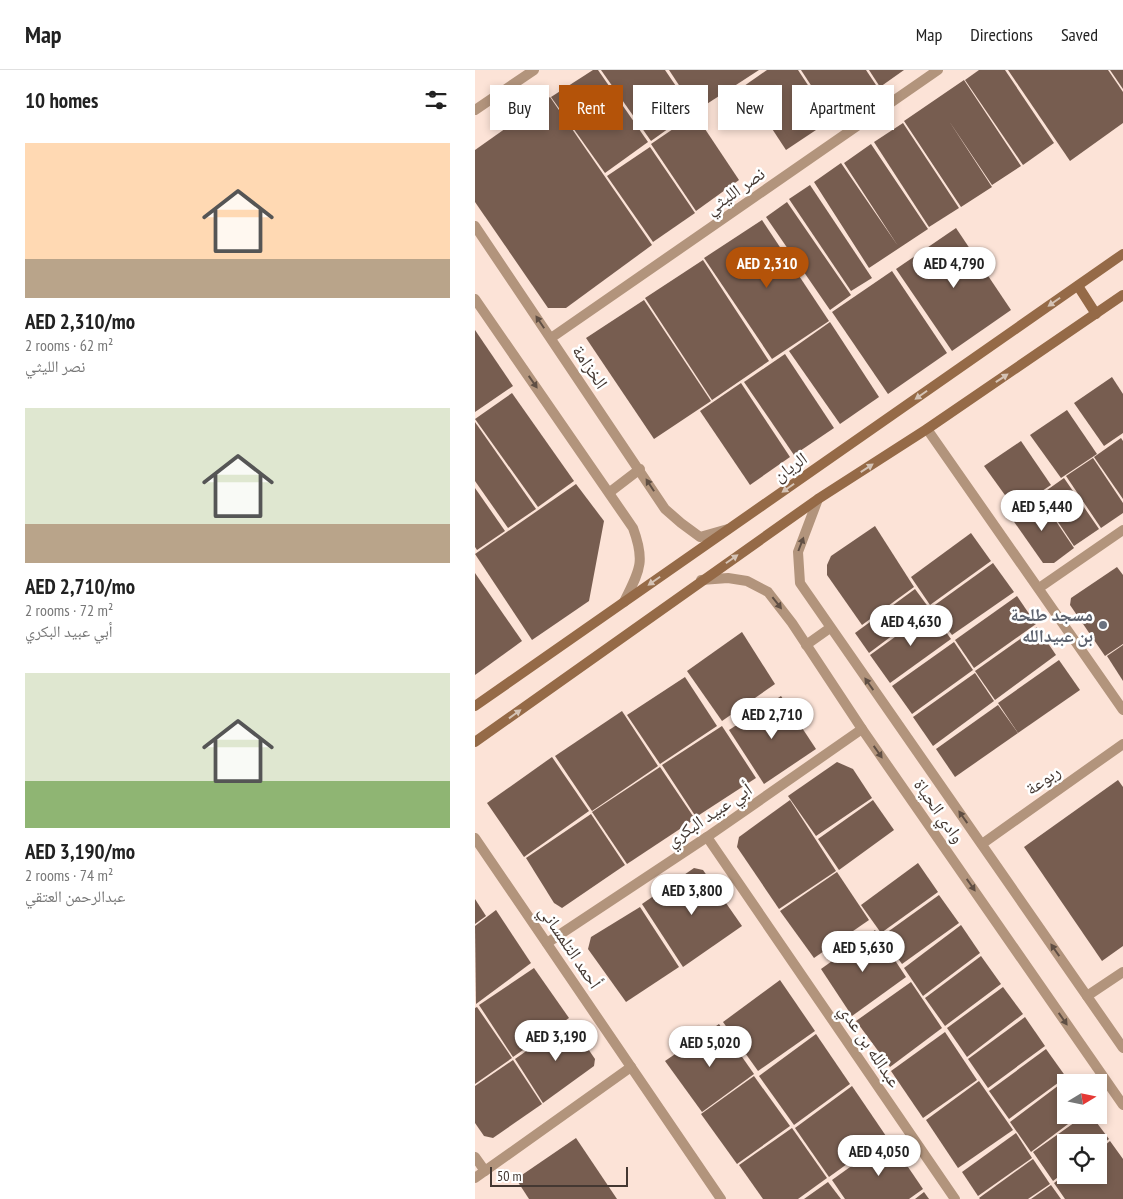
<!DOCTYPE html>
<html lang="en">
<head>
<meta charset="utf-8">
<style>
  :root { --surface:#fff; --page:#f6f6f6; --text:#222; --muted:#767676; --line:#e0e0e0; --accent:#b45309 }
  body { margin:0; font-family:"PT Sans Narrow","Noto Naskh Arabic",sans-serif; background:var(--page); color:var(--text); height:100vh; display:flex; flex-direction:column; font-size:19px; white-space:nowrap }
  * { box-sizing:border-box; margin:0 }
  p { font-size:16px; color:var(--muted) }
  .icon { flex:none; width:28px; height:28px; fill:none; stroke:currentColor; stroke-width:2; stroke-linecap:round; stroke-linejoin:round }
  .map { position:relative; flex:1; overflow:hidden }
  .sheet { display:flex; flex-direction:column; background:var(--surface); width:475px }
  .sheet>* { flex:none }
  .hud { position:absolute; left:15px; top:15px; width:475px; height:45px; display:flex; gap:10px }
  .needle { width:32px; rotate:80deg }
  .fabs { position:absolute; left:582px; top:1004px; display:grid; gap:10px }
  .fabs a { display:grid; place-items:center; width:50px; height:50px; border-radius:0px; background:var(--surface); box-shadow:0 2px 8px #0003; font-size:25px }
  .scale { position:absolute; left:15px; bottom:12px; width:138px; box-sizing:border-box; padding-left:5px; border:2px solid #443832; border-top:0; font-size:14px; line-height:18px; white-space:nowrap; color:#443832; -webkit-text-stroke:4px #fff; paint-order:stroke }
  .price { position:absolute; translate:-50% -42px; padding:0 11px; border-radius:18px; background:#fff; color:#222; font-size:16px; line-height:32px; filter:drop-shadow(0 1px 2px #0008) }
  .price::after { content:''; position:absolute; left:50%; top:30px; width:15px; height:11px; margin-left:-8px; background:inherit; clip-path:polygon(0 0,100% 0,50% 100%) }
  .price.current { background:var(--accent); color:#fff }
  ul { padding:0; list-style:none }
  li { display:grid; align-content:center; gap:10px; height:265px; padding:0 25px }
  li span { display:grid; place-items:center; height:155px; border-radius:0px; color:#555 }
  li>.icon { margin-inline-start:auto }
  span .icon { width:90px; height:90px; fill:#fffc; stroke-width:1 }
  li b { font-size:21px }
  h2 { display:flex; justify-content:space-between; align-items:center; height:60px; padding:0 25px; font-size:21px }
  .pill { padding:0 18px; border-radius:0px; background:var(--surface); box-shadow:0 2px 8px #0003; font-size:18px; line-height:45px }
  .pill.current { background:var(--accent); color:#fff }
  header { display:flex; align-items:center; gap:30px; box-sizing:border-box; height:70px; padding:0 25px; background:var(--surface); border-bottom:1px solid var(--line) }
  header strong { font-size:24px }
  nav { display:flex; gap:28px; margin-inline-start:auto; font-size:18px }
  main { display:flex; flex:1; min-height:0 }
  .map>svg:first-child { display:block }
  .building { fill:#775d50 }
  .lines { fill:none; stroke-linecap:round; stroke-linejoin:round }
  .street { stroke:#b2947c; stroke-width:10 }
  .secondary { stroke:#956a47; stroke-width:10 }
  .oneway { fill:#d5c3b5 }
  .oneway2 { fill:#604f44 }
  .worship-dot { fill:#6b7280; stroke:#fff; stroke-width:2 }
  .labels { text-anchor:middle; stroke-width:5; stroke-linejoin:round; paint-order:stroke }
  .street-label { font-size:18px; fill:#443832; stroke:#fff }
  .worship-label { font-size:18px; font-weight:bold; fill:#5b616d; stroke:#fff; text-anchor:end }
</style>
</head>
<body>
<header>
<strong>Map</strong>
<nav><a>Map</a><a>Directions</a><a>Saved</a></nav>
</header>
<main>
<section class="sheet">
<h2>10 homes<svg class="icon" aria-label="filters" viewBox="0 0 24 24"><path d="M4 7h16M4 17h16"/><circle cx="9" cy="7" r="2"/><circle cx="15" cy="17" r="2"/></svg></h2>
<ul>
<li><span style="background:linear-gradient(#ffd9b3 75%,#b9a48a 0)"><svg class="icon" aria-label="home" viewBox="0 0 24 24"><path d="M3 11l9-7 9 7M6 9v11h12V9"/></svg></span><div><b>AED 2,310/mo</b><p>2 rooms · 62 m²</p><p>نصر الليثي</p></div></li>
<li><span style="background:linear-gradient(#dfe7d0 75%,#b9a48a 0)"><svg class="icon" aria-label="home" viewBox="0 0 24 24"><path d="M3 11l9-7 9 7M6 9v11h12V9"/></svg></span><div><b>AED 2,710/mo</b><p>2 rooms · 72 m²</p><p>أبي عبيد البكري</p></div></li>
<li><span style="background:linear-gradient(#dfe7d0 70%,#8fb573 0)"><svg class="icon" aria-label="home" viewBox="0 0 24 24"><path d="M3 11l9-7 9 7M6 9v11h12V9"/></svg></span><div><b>AED 3,190/mo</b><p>2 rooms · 74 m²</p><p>عبدالرحمن العتقي</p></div></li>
</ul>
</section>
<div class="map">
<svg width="648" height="1129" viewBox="0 0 648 1129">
  <rect width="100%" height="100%" fill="#fce3d7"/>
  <g class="building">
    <path d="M 118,0 L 123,0 L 173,72 L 130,103 L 76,27 Z"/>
    <path d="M 126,0 L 190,0 L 218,41 L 176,71 Z"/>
    <path d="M 194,0 L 284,0 L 221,41 Z"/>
    <path d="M 292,0 L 323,0 L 356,50 L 311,80 L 269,16 Z"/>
    <path d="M 326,0 L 391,0 L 403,18 L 358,49 Z"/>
    <path d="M 394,0 L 429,0 L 405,17 Z"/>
    <path d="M 504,0 L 530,0 L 579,73 L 548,95 L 490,10 Z"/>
    <path d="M 533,0 L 633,0 L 648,22 L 648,53 L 595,91 Z"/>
    <path d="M 635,0 L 648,0 L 648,19 Z"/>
    <path d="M 489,10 L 546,96 L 517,115 L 474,51 L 517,117 L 486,137 L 429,51 Z"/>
    <path d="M 75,27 L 177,175 L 91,238 L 73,238 L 0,132 L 0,80 Z"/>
    <path d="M 220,44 L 264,110 L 221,141 L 176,74 Z"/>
    <path d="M 428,53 L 484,138 L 454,157 L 399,72 Z"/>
    <path d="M 396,74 L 453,159 L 394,198 L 339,112 L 366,93 L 423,176 L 369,93 Z"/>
    <path d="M 175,77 L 220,143 L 178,172 L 132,106 Z"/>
    <path d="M 335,115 L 397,208 L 376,221 L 314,129 Z"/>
    <path d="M 312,132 L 376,225 L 355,240 L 291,147 Z"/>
    <path d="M 287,150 L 354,251 L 297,289 L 229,188 Z"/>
    <path d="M 481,158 L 536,240 L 477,281 L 421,199 Z"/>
    <path d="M 228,190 L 294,291 L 237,330 L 170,228 Z"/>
    <path d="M 417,201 L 472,283 L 413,324 L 357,242 Z"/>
    <path d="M 169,230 L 236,331 L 179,369 L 111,268 Z"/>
    <path d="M 355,252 L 404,327 L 365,354 L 314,281 Z"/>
    <path d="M 0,260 L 38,316 L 0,342 Z"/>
    <path d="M 310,284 L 359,358 L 319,385 L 269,312 Z"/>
    <path d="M 637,307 L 648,324 L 648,363 L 629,376 L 599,333 Z"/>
    <path d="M 266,313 L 315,387 L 275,415 L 225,341 Z"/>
    <path d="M 37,323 L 99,411 L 63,437 L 0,349 Z"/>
    <path d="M 592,340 L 622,384 L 586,408 L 555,365 Z"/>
    <path d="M 0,352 L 61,439 L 33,458 L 0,411 Z"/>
    <path d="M 646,368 L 648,371 L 648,429 L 619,387 Z"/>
    <path d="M 546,371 L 576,415 L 540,439 L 509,396 Z"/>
    <path d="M 618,388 L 648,433 L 648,443 L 626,458 L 591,406 Z"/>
    <path d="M 589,408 L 624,459 L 599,476 L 565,425 Z"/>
    <path d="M 101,414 L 129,451 L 114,531 L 57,570 L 0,484 Z"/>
    <path d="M 0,418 L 30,461 L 2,480 L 0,477 Z"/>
    <path d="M 564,426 L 599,478 L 579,493 L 568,493 L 535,446 Z"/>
    <path d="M 400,456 L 439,517 L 387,555 L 352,505 L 352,495 L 356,486 Z"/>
    <path d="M 496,463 L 516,491 L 455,535 L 436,507 Z"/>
    <path d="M 518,493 L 539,522 L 477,565 L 457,537 Z"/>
    <path d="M 642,497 L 648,505 L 648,574 L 630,586 L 595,535 L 596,528 Z"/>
    <path d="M 0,503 L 47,571 L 0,605 Z"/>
    <path d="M 440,519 L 454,538 L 394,583 L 380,563 Z"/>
    <path d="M 542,526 L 561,554 L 499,598 L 480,570 Z"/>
    <path d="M 456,541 L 476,569 L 415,613 L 395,585 Z"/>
    <path d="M 562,557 L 581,585 L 520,630 L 500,601 Z"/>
    <path d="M 267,562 L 300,614 L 247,651 L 212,601 Z"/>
    <path d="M 479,572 L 498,600 L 437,644 L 417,616 Z"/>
    <path d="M 648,575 L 648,611 L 632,586 Z"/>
    <path d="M 584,590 L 605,620 L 543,663 L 523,633 Z"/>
    <path d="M 500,603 L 519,631 L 458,676 L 438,647 Z"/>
    <path d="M 210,607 L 242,656 L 185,694 L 152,645 Z"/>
    <path d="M 306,626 L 341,679 L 289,714 L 254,660 Z"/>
    <path d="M 523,635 L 543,663 L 480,707 L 461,679 Z"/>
    <path d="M 147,641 L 183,696 L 117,741 L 80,686 Z"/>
    <path d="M 247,656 L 281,708 L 221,747 L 187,695 Z"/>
    <path d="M 77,687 L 114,741 L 49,787 L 12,733 Z"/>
    <path d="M 362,692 L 378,699 L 397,728 L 341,766 L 313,726 Z"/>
    <path d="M 185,697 L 220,749 L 152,794 L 117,742 Z"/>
    <path d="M 643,710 L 648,717 L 648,876 L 627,891 L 549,777 Z"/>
    <path d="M 315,730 L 361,801 L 304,839 L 262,777 L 264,767 Z"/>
    <path d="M 398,730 L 419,760 L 364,800 L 343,769 Z"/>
    <path d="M 116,744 L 150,795 L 87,838 L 79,833 L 51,788 Z"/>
    <path d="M 443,793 L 463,822 L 406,863 L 386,835 Z"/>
    <path d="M 219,798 L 228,800 L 267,856 L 208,897 L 167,834 Z"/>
    <path d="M 362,802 L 394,850 L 339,888 L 305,841 Z"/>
    <path d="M 464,825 L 484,853 L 427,894 L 407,866 Z"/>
    <path d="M 0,829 L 11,846 L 0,854 Z"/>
    <path d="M 165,837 L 204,897 L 151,932 L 113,879 L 116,867 Z"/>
    <path d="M 21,840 L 56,893 L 1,934 L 0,856 Z"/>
    <path d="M 486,855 L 505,883 L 448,926 L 429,898 Z"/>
    <path d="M 400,860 L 431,907 L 377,946 L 346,899 Z"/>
    <path d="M 506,886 L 526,914 L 470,956 L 450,928 Z"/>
    <path d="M 59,898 L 94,948 L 38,987 L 4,935 Z"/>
    <path d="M 305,910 L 340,961 L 283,1001 L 248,952 Z"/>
    <path d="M 436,912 L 467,958 L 415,997 L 381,951 Z"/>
    <path d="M 528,917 L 548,944 L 492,987 L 472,958 Z"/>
    <path d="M 2,937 L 37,988 L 0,1014 L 0,938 Z"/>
    <path d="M 550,947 L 570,976 L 513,1018 L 493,989 Z"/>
    <path d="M 94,951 L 120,989 L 119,996 L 68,1033 L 40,989 Z"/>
    <path d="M 244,954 L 279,1004 L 227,1042 L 190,991 Z"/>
    <path d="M 470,962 L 502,1010 L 448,1048 L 416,1001 Z"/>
    <path d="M 341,964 L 375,1014 L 319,1055 L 284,1006 Z"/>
    <path d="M 571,979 L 591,1007 L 534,1049 L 514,1021 Z"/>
    <path d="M 38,990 L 67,1034 L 18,1068 L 9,1066 L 0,1053 L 0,1016 Z"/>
    <path d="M 279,1006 L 315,1056 L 262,1094 L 226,1044 Z"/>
    <path d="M 592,1009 L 594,1012 L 591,1012 L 591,1045 L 605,1045 L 556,1082 L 535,1052 Z"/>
    <path d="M 504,1011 L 538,1060 L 483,1098 L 451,1050 Z"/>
    <path d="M 377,1016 L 411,1066 L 354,1107 L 320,1058 Z"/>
    <path d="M 610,1045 L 616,1045 L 634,1069 L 624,1077 L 624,1072 L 591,1072 L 591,1101 L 578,1111 L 558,1082 Z"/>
    <path d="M 317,1058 L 352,1108 L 323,1129 L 288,1129 L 264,1095 Z"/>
    <path d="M 541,1063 L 557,1088 L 503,1126 L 487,1102 Z"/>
    <path d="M 101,1068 L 142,1129 L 54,1129 L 41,1109 Z"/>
    <path d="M 414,1069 L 448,1119 L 434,1129 L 370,1129 L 357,1110 Z"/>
    <path d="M 635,1071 L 648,1089 L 648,1129 L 590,1129 L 579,1113 L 591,1104 L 624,1105 L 624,1080 Z"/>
    <path d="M 558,1089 L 575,1114 L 553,1129 L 505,1129 L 504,1128 Z"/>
    <path d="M 353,1112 L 366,1129 L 329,1129 Z"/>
    <path d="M 576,1115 L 586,1129 L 556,1129 Z"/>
    <path d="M 449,1122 L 454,1129 L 440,1129 Z"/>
  </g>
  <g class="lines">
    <g class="street">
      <path d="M 0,40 L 59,0"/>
      <path d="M 0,156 L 190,439 L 206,453 L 225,467 L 253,459"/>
      <path d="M 0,229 L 158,458 C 171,493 164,501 149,532"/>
      <path d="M 76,268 L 463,0"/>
      <path d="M 452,359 L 648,640"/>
      <path d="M 135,422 L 165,399"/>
      <path d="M 343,429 L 323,482 L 325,513 L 648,978"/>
      <path d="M 226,510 L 253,508 L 272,511 L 293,522 L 317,553 L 387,659 L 648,1035"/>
      <path d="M 564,518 L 648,460"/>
      <path d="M 331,575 L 355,558"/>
      <path d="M 232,767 L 480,1129"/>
      <path d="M 0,768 L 246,1129"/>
      <path d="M 507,774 L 648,674"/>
      <path d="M 72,873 L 232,767 L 387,659"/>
      <path d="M 612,926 L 648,902"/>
      <path d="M 0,1087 L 10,1101"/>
      <path d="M 0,1108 L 156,997"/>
    </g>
    <g class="secondary">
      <path d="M 603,216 L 621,244"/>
      <path d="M 0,636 L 648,184"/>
      <path d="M 0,672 L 343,429 L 452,359 L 648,225"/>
    </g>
  </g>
  <defs><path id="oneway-solid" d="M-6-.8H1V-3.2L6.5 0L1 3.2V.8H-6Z" transform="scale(1.25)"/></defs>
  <g class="oneway">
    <use href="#oneway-solid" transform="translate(579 232) rotate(145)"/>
    <use href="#oneway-solid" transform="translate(527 308) rotate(-34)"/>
    <use href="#oneway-solid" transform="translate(446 325) rotate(145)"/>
    <use href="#oneway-solid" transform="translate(392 398) rotate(-33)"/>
    <use href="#oneway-solid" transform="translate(313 418) rotate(145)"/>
    <use href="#oneway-solid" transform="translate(257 489) rotate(-35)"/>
    <use href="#oneway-solid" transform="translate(179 511) rotate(145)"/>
    <use href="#oneway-solid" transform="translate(40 644) rotate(-36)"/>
  </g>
  <g class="oneway2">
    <use href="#oneway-solid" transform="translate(65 252) rotate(-124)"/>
    <use href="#oneway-solid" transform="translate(58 312) rotate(55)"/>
    <use href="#oneway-solid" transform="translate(175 415) rotate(-123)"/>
    <use href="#oneway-solid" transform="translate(326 474) rotate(-69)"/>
    <use href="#oneway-solid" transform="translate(302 533) rotate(52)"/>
    <use href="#oneway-solid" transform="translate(394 614) rotate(-125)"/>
    <use href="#oneway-solid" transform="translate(403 682) rotate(55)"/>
    <use href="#oneway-solid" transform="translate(488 747) rotate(-125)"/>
    <use href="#oneway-solid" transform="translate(496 815) rotate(55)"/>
    <use href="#oneway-solid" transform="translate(580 880) rotate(-125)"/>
    <use href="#oneway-solid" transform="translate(588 949) rotate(55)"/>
  </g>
  <circle class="worship-dot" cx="628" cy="555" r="5"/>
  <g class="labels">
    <g class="street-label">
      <text transform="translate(260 121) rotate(-35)" y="6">نصر الليثي</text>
      <text transform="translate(115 297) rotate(56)" y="6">الخزامة</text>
      <text transform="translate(315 397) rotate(-35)" y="6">الريان</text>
      <text transform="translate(568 710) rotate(-35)" y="6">ربوعة</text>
      <text transform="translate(464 741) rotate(55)" y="6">وادي الحياة</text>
      <text transform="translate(234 745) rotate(-34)" y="6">أبي عبيد البكري</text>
      <text transform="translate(95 877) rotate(56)" y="6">أحمد التلمساني</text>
      <text transform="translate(395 976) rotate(56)" y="6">عبدالله بن عدي</text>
    </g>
    <g class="worship-label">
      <text x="618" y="551">مسجد طلحة<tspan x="618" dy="21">بن عبيدالله</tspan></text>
    </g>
  </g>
</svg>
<div class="fabs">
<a><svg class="needle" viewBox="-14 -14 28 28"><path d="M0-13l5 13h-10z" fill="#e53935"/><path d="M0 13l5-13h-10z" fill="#767676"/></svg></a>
<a><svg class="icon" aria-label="locate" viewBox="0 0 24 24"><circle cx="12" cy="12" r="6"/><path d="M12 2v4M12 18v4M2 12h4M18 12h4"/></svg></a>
</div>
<div class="scale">50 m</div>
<b class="price current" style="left:292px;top:219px">AED 2,310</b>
<b class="price" style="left:479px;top:219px">AED 4,790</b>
<b class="price" style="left:567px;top:462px">AED 5,440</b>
<b class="price" style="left:436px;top:577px">AED 4,630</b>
<b class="price" style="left:297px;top:670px">AED 2,710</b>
<b class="price" style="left:217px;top:846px">AED 3,800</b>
<b class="price" style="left:388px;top:903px">AED 5,630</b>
<b class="price" style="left:81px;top:992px">AED 3,190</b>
<b class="price" style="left:235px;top:998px">AED 5,020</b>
<b class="price" style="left:404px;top:1107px">AED 4,050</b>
<div class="hud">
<a class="pill">Buy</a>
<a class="pill current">Rent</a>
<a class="pill">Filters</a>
<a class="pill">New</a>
<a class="pill">Apartment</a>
</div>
</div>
</main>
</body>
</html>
